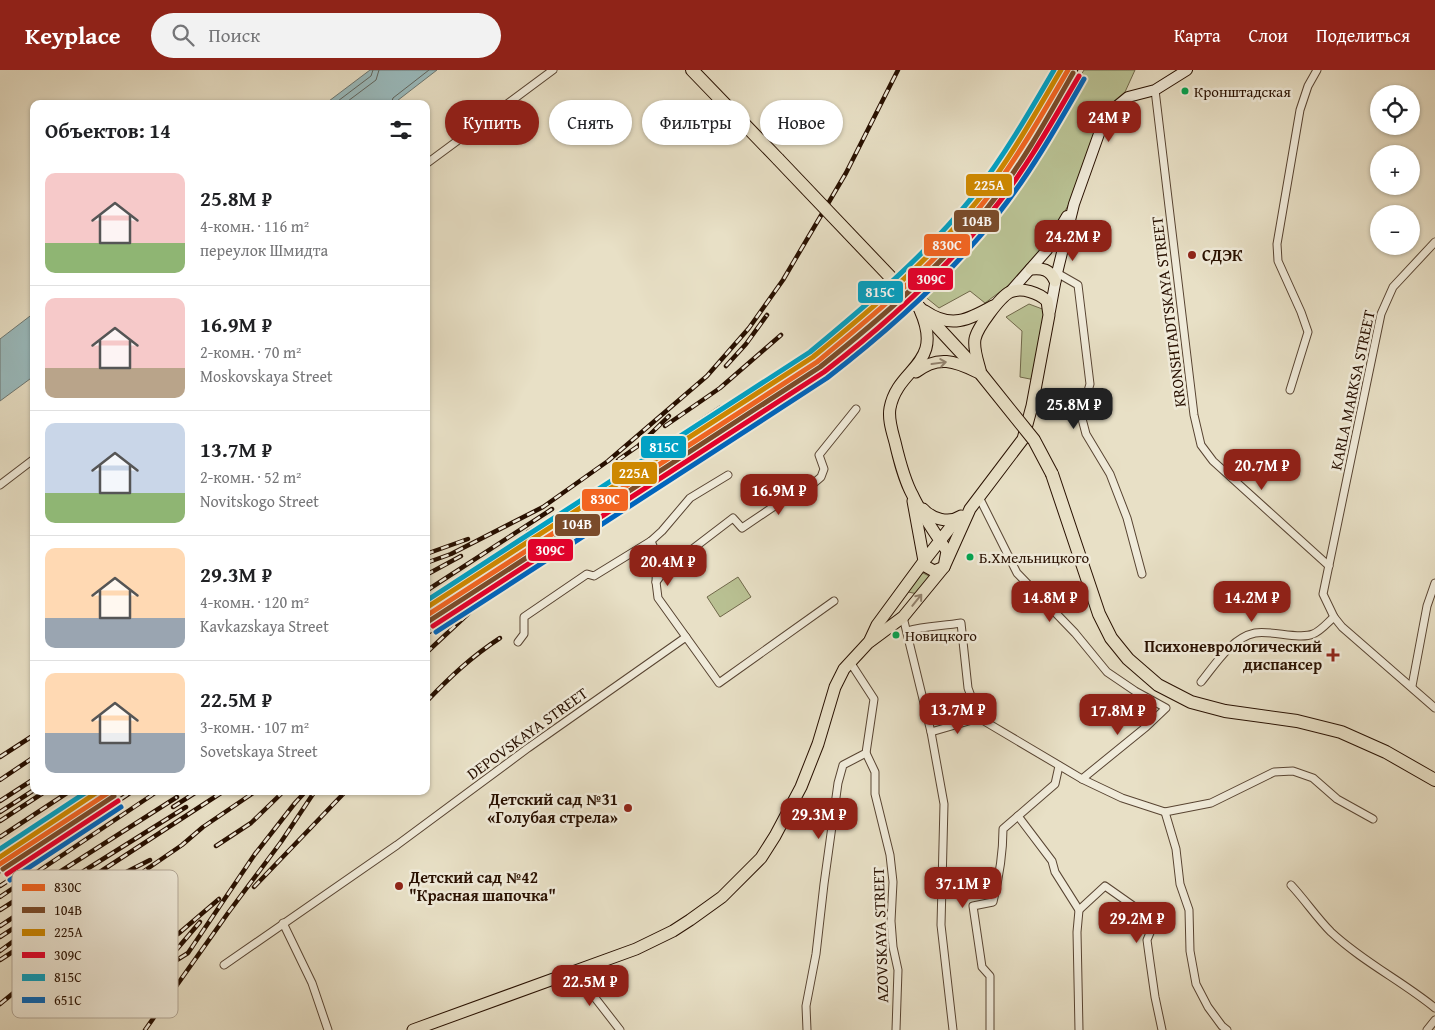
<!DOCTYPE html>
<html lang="ru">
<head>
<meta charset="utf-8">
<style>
  :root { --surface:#fff; --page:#f2f2f2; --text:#202124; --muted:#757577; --line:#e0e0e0; --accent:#8f2418 }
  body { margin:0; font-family:"Gentium Book Plus",serif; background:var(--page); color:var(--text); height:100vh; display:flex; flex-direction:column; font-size:19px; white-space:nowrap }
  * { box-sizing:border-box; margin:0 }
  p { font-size:16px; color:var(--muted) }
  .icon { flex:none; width:28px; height:28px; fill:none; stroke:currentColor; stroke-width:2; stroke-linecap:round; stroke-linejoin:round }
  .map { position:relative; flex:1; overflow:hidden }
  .details { position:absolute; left:30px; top:30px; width:400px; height:695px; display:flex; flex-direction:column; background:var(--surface); border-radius:10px; box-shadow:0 1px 4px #0004 }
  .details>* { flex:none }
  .guide { position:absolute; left:445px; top:30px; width:475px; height:45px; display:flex; gap:10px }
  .controls { position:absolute; left:1370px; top:15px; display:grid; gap:10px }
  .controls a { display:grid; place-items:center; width:50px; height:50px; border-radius:50%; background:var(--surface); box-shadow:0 1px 4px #0004; font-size:25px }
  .price { position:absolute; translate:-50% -42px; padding:0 11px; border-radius:10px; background:var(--accent); color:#fff; font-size:16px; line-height:32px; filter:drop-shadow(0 1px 2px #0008) }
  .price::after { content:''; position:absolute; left:50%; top:30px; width:15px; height:11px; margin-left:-8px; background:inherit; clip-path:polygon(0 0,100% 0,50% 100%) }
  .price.current { background:#222; color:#fff }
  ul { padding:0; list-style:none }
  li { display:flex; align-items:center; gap:15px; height:125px; padding:0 15px }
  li+li { border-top:1px solid var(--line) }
  li span { display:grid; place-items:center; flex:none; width:140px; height:100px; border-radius:10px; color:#555 }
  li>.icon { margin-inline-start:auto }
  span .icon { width:60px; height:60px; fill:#fffc; stroke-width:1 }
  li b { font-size:21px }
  h2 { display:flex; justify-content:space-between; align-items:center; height:60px; padding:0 15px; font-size:21px }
  .chip { padding:0 18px; border-radius:22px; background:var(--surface); box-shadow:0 1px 4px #0004; font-size:18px; line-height:45px }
  .chip.current { background:var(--accent); color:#fff }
  header { display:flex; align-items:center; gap:30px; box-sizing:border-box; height:70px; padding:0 25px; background:var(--accent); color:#fff }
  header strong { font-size:24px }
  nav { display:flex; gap:28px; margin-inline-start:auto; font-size:18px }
  .search { width:350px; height:45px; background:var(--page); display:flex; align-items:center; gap:12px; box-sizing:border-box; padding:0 18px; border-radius:28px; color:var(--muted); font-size:19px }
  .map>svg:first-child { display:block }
  .green { fill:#b9c193; stroke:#70684a }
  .water { fill:#9abbbe; stroke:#6c7772 }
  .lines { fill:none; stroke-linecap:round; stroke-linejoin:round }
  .shore { stroke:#61665f; stroke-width:1 }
  .street-casing { stroke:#584432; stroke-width:9 }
  .secondary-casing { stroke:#281000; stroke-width:12 }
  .primary-casing { stroke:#281000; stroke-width:13 }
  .highway-casing { stroke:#281000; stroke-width:14 }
  .street { stroke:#f0ebda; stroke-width:7 }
  .secondary { stroke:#f0ebda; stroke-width:10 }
  .primary { stroke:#e8e0c6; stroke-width:11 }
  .highway { stroke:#e8e0c6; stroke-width:12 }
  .rail-casing { stroke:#281000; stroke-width:4.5 }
  .rail { stroke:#f0ebda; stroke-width:2.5; stroke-dasharray:8; stroke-linecap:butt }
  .highway-bridge-casing { stroke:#281000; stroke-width:14; stroke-linecap:butt }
  .highway-bridge { stroke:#e8e0c6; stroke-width:12 }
  .rail-1-casing { stroke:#f0ebda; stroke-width:9 }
  .rail-2-casing { stroke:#f0ebda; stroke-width:9 }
  .rail-3-casing { stroke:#f0ebda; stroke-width:9 }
  .rail-4-casing { stroke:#f0ebda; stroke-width:9 }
  .rail-5-casing { stroke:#f0ebda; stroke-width:9 }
  .rail-6-casing { stroke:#f0ebda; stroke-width:9 }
  .rail-1 { stroke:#f26522; stroke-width:5 }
  .rail-2 { stroke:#7a4b2a; stroke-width:5 }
  .rail-3 { stroke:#ce8800; stroke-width:5 }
  .rail-4 { stroke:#e4002b; stroke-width:5 }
  .rail-5 { stroke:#02a1c4; stroke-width:5 }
  .rail-6 { stroke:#0065bd; stroke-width:5 }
  .oneway { stroke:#92826d }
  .bus-dot { fill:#00a651; stroke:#f0ebda; stroke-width:2 }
  .poi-dot { fill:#8f2418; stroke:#f0ebda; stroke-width:2 }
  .labels { text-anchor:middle; stroke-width:5; stroke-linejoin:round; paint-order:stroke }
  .bus-label { font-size:15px; fill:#281000; stroke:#f0ebda; text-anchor:start }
  .poi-label { font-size:16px; font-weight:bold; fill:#281000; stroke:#f0ebda; text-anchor:start }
  .street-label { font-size:16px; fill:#281000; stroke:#f0ebda }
  .key { fill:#f0ebda; stroke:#b4a999; stroke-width:1 }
  .key-label { font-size:14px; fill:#281000 }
  .line-badge { stroke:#f0ebda; stroke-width:2 }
  .badge-label { font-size:14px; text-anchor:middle; font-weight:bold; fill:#fff }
</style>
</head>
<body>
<header>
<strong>Keyplace</strong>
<div class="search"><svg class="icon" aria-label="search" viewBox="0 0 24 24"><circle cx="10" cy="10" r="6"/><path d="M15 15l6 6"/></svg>Поиск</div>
<nav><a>Карта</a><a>Слои</a><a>Поделиться</a></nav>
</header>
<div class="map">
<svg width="1435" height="960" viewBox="0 0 1435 960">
  <rect width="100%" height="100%" fill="#e8e0c6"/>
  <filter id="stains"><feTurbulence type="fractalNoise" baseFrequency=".004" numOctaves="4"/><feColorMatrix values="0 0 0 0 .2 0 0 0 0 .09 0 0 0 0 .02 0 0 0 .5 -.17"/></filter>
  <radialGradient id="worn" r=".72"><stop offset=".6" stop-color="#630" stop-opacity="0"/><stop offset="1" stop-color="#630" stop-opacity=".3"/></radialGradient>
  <g class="green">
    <path d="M 1084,0 L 1135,0 L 1125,22 L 1103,43 L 1070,132 L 1044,179 L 1013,212 L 985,233 L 970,221 L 939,238 L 918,221 L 964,180 L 1028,94 Z"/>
    <path d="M 1029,234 L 1045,240 L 1035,310 L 1020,307 L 1022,261 L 1006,247 Z"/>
    <path d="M 921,502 L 931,507 L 918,524 L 908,522 Z"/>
    <path d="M 738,507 L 751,527 L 720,547 L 707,527 Z"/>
  </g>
  <g class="water">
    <path d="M 370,0 L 437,0 L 393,34 L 325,34 Z"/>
    <path d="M 34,243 L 34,306 L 0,331 L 0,269 Z"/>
  </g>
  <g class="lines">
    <g class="shore">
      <path d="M 334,34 L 371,6 L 373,0"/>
      <path d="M 344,34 L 376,10 L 379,0"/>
      <path d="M 391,34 L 393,28 L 429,0"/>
    </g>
    <g class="street-casing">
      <g id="street">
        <path d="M 1155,20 L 1194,345 L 1201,375 L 1213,391 L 1329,496"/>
        <path d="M 426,94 L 553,0"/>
        <path d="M 1435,172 L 1393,217 L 1381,244 L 1323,524 L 1334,547 L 1342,557 L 1435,638"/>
        <path d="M 1057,203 L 1078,215 L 1090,314 L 1081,345 L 1086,364 L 1110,404 L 1127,448 L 1142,504"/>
        <path d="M 1290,320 L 1308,262 L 1301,242 L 1278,191 L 1277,174 L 1300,40 L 1308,16 L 1317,0"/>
        <path d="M 0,415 L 34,389"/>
        <path d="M 979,427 L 1017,503 L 1075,563 L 1107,602 L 1135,621 L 1166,638 L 1146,657 L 1082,709"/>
        <path d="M 651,471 L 657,486 L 656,512 L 658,528 L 686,567"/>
        <path d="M 656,512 L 665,500 L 733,448 L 742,458 L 782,431 L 793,431 L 821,407 L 824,399 L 819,385 L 856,339"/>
        <path d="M 903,547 L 931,662 L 944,734 L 941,855 L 953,960"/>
        <path d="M 907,561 C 925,556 943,556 961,553 L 968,618 L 979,648 L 1082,709 L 1122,728 L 1165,742 L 1211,733 L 1274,702 L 1293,701 L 1313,708 L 1337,729 L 1373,749"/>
        <path d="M 518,572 L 524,564 L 524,547 L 587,504 L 594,506 L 651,471 L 662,461 L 690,428 L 728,405"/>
        <path d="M 1201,612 C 1215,595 1231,568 1255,563 C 1272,560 1299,570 1313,564 C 1321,561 1328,552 1334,547"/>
        <path d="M 1412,616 L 1427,536 L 1435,513"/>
        <path d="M 931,662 L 979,648"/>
        <path d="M 866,683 L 875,702 L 875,724 L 890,785 L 893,812 L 891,851 L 893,877 L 898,900 L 896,960"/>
        <path d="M 1059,696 L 1055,714 L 1018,746 L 1052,791 L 1055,802 L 1079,840 L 1077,862 L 1079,960"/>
        <path d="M 1165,742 L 1176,779 L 1180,814 L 1189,840 L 1190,881 L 1196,914 L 1208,937 L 1222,956 L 1227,960"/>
        <path d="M 1291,815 C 1305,830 1317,848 1331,862 C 1363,892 1402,911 1435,938"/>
        <path d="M 1079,840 L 1105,816 L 1149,847 L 1152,858 L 1147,870 L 1150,892 L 1155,927 L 1162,960"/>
        <path d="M 283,853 L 312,913 L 328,960"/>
        <path d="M 224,895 L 397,775 L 528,678 L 686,567 L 719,613 L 834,531"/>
        <path d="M 575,902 L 620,960"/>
        <path d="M 807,960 L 806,936 L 816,884 L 824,814 L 838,713 L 843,695 L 866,683 L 874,629 L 850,592"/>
        <path d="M 990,960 L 990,906 L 982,897 L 973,836 L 993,832 C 999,808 1003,784 1003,759 L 1018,746"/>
        <path d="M 1427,960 L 1435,950"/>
      </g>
    </g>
    <g class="secondary-casing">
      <g id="secondary">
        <path d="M 1010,222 L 1047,180 L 1067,146"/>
        <path d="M 1050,241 L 1057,203 L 1074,134 L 1100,61 L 1111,41 L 1128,27 L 1155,20 L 1187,0"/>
      </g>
    </g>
    <g class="primary-casing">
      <g id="primary">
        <path d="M 1031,199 C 1042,198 1050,199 1055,211"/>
        <path d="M 920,240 C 945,296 898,296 890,338 C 888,349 892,361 895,372 C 899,389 904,410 913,426 C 922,445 935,463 947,481 L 944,497 L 934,501 L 925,496 L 924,491 L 957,449"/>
        <path d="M 925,241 C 951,259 968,250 993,236"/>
        <path d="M 916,302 C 938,285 955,291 977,302"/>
        <path d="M 923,439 C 932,449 949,454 961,446"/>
        <path d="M 870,570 L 877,555 L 924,491 L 913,431"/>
        <path d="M 413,960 L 636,879 L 673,861 L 690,850 L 722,827 L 761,788 L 775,766 L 801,717 L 818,674 L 835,617 L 844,599 L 868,573 L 903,547 L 944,497 L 970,439 L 1023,369 L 1032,336 L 1049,245 L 1047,231 C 1039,223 1022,217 1010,222 C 1000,227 977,258 975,269 C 973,280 979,294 981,304"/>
      </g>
    </g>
    <g class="highway-casing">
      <g id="highway">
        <path d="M 692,0 L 778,89"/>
        <path d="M 918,236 L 981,304"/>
        <path d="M 1052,404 L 1099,544 L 1111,568 L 1128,589 L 1158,615 L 1191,632 L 1225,641 L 1297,651 L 1341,662 L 1386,682 L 1435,710"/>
      </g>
    </g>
    <use href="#street" class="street"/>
    <use href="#secondary" class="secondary"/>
    <use href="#primary" class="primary"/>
    <use href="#highway" class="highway"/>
    <g class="rail-casing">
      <g id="rail">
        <path d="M 726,296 L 746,274 L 767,245"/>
        <path d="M 665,356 L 720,318 L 781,265"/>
        <path d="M 618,390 L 638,376 L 669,346"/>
        <path d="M 639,415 L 821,296 L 870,256 L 922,208 L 961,168 L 998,122 L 1022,86 L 1076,0"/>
        <path d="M 528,462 L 543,454 L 609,412 L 721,337"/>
        <path d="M 426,484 L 468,469"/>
        <path d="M 517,491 L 536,475"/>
        <path d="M 426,493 L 451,484 L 543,437 L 608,391 L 707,306 L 749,258 L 783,210 L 846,103 L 898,0"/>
        <path d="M 473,499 L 525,473"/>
        <path d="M 426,505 L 461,486"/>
        <path d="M 426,521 L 552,439"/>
        <path d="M 426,554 L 527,489"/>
        <path d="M 426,564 L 548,484 L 607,438 L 644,412"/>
        <path d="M 426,583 L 470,542"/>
        <path d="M 426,632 C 450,607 471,587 500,568"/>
        <path d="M 0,687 L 34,665"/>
        <path d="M 0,710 L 34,687"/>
        <path d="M 0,731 L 34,709"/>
        <path d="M 173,737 L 198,721"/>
        <path d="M 0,742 L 34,720"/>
        <path d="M 0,751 L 46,721"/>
        <path d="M 0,767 L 70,721"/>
        <path d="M 216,776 L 251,753 L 284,721"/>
        <path d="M 41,782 L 133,721"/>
        <path d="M 0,801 L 45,772"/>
        <path d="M 0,816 L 62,776"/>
        <path d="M 254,817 L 346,721"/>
        <path d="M 0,827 L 158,721"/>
        <path d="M 0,840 L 177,727"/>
        <path d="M 0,856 L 79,804 L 186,737"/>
        <path d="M 79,863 L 128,825"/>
        <path d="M 0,867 L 224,721"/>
        <path d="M 0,881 L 67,832 L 150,790"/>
        <path d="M 0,890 L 99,826"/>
        <path d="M 102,915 L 178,864 L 219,829"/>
        <path d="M 106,922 L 177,879 L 200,852"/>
        <path d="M 112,931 L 188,883 L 255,784 L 295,733 L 306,721"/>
        <path d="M 0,934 L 38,903 L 90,843 L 115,821 L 182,775 L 203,757 L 256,721"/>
        <path d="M 145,960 L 228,843 L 281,772 L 315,721"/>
      </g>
    </g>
    <use href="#rail" class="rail"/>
    <g class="highway-bridge-casing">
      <g id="highway-bridge">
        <path d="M 778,89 L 918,236"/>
        <path d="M 981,304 L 1034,370 L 1052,404"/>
      </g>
    </g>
    <use href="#highway-bridge" class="highway-bridge"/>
    <g class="rail-1-casing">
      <g id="rail-1">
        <path d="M 426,546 L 817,292 C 876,243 937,193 984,132 C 1016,90 1042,45 1068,0"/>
        <path d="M 0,794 L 111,721"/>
      </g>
    </g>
    <g class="rail-2-casing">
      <g id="rail-2">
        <path d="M 429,551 L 820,297 C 880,249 940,198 988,137 C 1021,96 1047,49 1073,3"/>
        <path d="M 3,799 L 114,726"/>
      </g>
    </g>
    <g class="rail-3-casing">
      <g id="rail-3">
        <path d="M 426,538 L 813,287 C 872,239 931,189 979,129 C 1010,89 1035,44 1061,0"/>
        <path d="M 0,787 L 99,721"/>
      </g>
    </g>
    <g class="rail-4-casing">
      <g id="rail-4">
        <path d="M 433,556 L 824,302 C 885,255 945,201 993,140 C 1026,99 1052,52 1079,6"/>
        <path d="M 7,804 L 118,731"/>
      </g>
    </g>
    <g class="rail-5-casing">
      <g id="rail-5">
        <path d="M 426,531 L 810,282 C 868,234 927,184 974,125 C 1004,86 1029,43 1054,0"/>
        <path d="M 0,779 L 88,721"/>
      </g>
    </g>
    <g class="rail-6-casing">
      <g id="rail-6">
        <path d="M 436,562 L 827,308 C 889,260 950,206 998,144 C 1031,102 1057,56 1084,9"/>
        <path d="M 10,810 L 121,737"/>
      </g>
    </g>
    <use href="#rail-1" class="rail-1"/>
    <use href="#rail-2" class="rail-2"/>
    <use href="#rail-3" class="rail-3"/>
    <use href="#rail-4" class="rail-4"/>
    <use href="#rail-5" class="rail-5"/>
    <use href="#rail-6" class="rail-6"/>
  </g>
  <defs><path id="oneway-shaft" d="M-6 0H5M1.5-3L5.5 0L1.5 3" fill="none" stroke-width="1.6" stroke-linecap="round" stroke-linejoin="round" transform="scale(1.25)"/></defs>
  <g class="oneway">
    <use href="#oneway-shaft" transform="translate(939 293) rotate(-8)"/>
    <use href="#oneway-shaft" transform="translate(917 530) rotate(-51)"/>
  </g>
  <g class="bus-dot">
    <circle cx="1185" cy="21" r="4.5"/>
    <circle cx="970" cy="487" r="4.5"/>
    <circle cx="896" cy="565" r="4.5"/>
  </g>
  <g class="poi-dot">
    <circle cx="1192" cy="185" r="5"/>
    <path d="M1330.5 577.5h5v5h5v5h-5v5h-5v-5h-5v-5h5z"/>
    <circle cx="628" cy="738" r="5"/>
    <circle cx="399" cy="816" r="5"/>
  </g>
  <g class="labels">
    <g class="bus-label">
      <text x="1194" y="27">Кронштадская</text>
      <text x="979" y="493">Б.Хмельницкого</text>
      <text x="905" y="571">Новицкого</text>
    </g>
    <g class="poi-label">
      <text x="1202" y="191">СДЭК</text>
      <text x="1322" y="582" text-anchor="end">Психоневрологический<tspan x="1322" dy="18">диспансер</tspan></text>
      <text x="618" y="735" text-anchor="end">Детский сад №31<tspan x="618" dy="18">«Голубая стрела»</tspan></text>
      <text x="409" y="813">Детский сад №42<tspan x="409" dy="18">"Красная шапочка"</tspan></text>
    </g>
    <g class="street-label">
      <text transform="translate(1168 242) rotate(-97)" y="6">KRONSHTADTSKAYA STREET</text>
      <text transform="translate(1352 320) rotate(-78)" y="6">KARLA MARKSA STREET</text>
      <text transform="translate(527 663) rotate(-36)" y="6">DEPOVSKAYA STREET</text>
      <text transform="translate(880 865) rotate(-92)" y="6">AZOVSKAYA STREET</text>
    </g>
  </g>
  <rect x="12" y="800" width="166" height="148" rx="8" class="key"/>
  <rect x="22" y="814" width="23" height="7" fill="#f26522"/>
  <rect x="22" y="837" width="23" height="6" fill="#7a4b2a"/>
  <rect x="22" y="859" width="23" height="7" fill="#ce8800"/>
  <rect x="22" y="882" width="23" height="6" fill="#e4002b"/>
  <rect x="22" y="904" width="23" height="7" fill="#02a1c4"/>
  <rect x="22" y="927" width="23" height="6" fill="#0065bd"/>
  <g class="key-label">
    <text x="54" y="822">830С</text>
    <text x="54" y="845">104В</text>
    <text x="54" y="867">225А</text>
    <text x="54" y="890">309С</text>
    <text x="54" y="912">815С</text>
    <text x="54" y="935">651С</text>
  </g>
  <g class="line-badge">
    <rect x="965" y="103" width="48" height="24" rx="5" fill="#ce8800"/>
    <rect x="953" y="139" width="47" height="24" rx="5" fill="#7a4b2a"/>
    <rect x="923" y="163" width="48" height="24" rx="5" fill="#f26522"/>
    <rect x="907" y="197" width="47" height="24" rx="5" fill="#e4002b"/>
    <rect x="857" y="210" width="47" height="24" rx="5" fill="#02a1c4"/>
    <rect x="640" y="365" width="47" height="24" rx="5" fill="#02a1c4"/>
    <rect x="611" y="391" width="47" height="24" rx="5" fill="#ce8800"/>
    <rect x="581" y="418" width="48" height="24" rx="5" fill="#f26522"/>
    <rect x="554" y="443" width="47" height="24" rx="5" fill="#7a4b2a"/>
    <rect x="527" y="468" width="47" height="24" rx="5" fill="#e4002b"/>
  </g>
  <g class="badge-label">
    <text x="989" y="120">225А</text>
    <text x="977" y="156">104В</text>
    <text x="947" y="180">830С</text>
    <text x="931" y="214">309С</text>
    <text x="880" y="227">815С</text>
    <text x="664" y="382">815С</text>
    <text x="634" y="408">225А</text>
    <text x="605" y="434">830С</text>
    <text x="577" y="459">104В</text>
    <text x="550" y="485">309С</text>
  </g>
  <rect width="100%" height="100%" filter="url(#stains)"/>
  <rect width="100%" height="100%" fill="url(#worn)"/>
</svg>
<div class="controls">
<a><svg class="icon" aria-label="locate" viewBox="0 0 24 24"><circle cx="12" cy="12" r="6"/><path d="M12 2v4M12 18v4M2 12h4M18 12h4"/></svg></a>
<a>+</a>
<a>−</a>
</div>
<b class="price" style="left:1109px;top:73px">24M ₽</b>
<b class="price" style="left:1073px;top:192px">24.2M ₽</b>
<b class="price current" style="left:1074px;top:360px">25.8M ₽</b>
<b class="price" style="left:1262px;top:421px">20.7M ₽</b>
<b class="price" style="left:779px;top:446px">16.9M ₽</b>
<b class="price" style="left:668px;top:517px">20.4M ₽</b>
<b class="price" style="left:1050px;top:553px">14.8M ₽</b>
<b class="price" style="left:1252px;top:553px">14.2M ₽</b>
<b class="price" style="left:958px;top:665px">13.7M ₽</b>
<b class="price" style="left:1118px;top:666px">17.8M ₽</b>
<b class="price" style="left:819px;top:770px">29.3M ₽</b>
<b class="price" style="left:963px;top:839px">37.1M ₽</b>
<b class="price" style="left:1137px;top:874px">29.2M ₽</b>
<b class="price" style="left:590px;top:937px">22.5M ₽</b>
<div class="guide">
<a class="chip current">Купить</a>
<a class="chip">Снять</a>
<a class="chip">Фильтры</a>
<a class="chip">Новое</a>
</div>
<section class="details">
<h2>Объектов: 14<svg class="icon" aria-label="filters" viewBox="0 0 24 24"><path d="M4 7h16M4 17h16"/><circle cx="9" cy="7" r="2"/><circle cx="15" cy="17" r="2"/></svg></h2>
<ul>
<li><span style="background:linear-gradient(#f6c9c9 70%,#8fb573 0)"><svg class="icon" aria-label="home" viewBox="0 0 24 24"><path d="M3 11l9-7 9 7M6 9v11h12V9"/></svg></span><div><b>25.8M ₽</b><p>4-комн. · 116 m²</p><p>переулок Шмидта</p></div></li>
<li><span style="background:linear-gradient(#f6c9c9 70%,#b9a48a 0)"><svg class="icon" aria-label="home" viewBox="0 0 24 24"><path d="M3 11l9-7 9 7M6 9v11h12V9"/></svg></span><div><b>16.9M ₽</b><p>2-комн. · 70 m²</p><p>Moskovskaya Street</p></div></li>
<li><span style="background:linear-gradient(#c9d6e8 70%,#8fb573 0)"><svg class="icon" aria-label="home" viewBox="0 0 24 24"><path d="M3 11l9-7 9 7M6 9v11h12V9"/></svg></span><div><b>13.7M ₽</b><p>2-комн. · 52 m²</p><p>Novitskogo Street</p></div></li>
<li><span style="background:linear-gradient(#ffd9b3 70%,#9aa5b1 0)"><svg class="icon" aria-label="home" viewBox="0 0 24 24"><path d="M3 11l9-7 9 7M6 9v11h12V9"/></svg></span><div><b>29.3M ₽</b><p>4-комн. · 120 m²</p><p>Kavkazskaya Street</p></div></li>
<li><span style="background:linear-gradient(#ffd9b3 60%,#9aa5b1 0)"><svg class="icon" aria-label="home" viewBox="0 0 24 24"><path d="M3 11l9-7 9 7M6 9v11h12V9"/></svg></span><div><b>22.5M ₽</b><p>3-комн. · 107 m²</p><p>Sovetskaya Street</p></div></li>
</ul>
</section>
</div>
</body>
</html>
